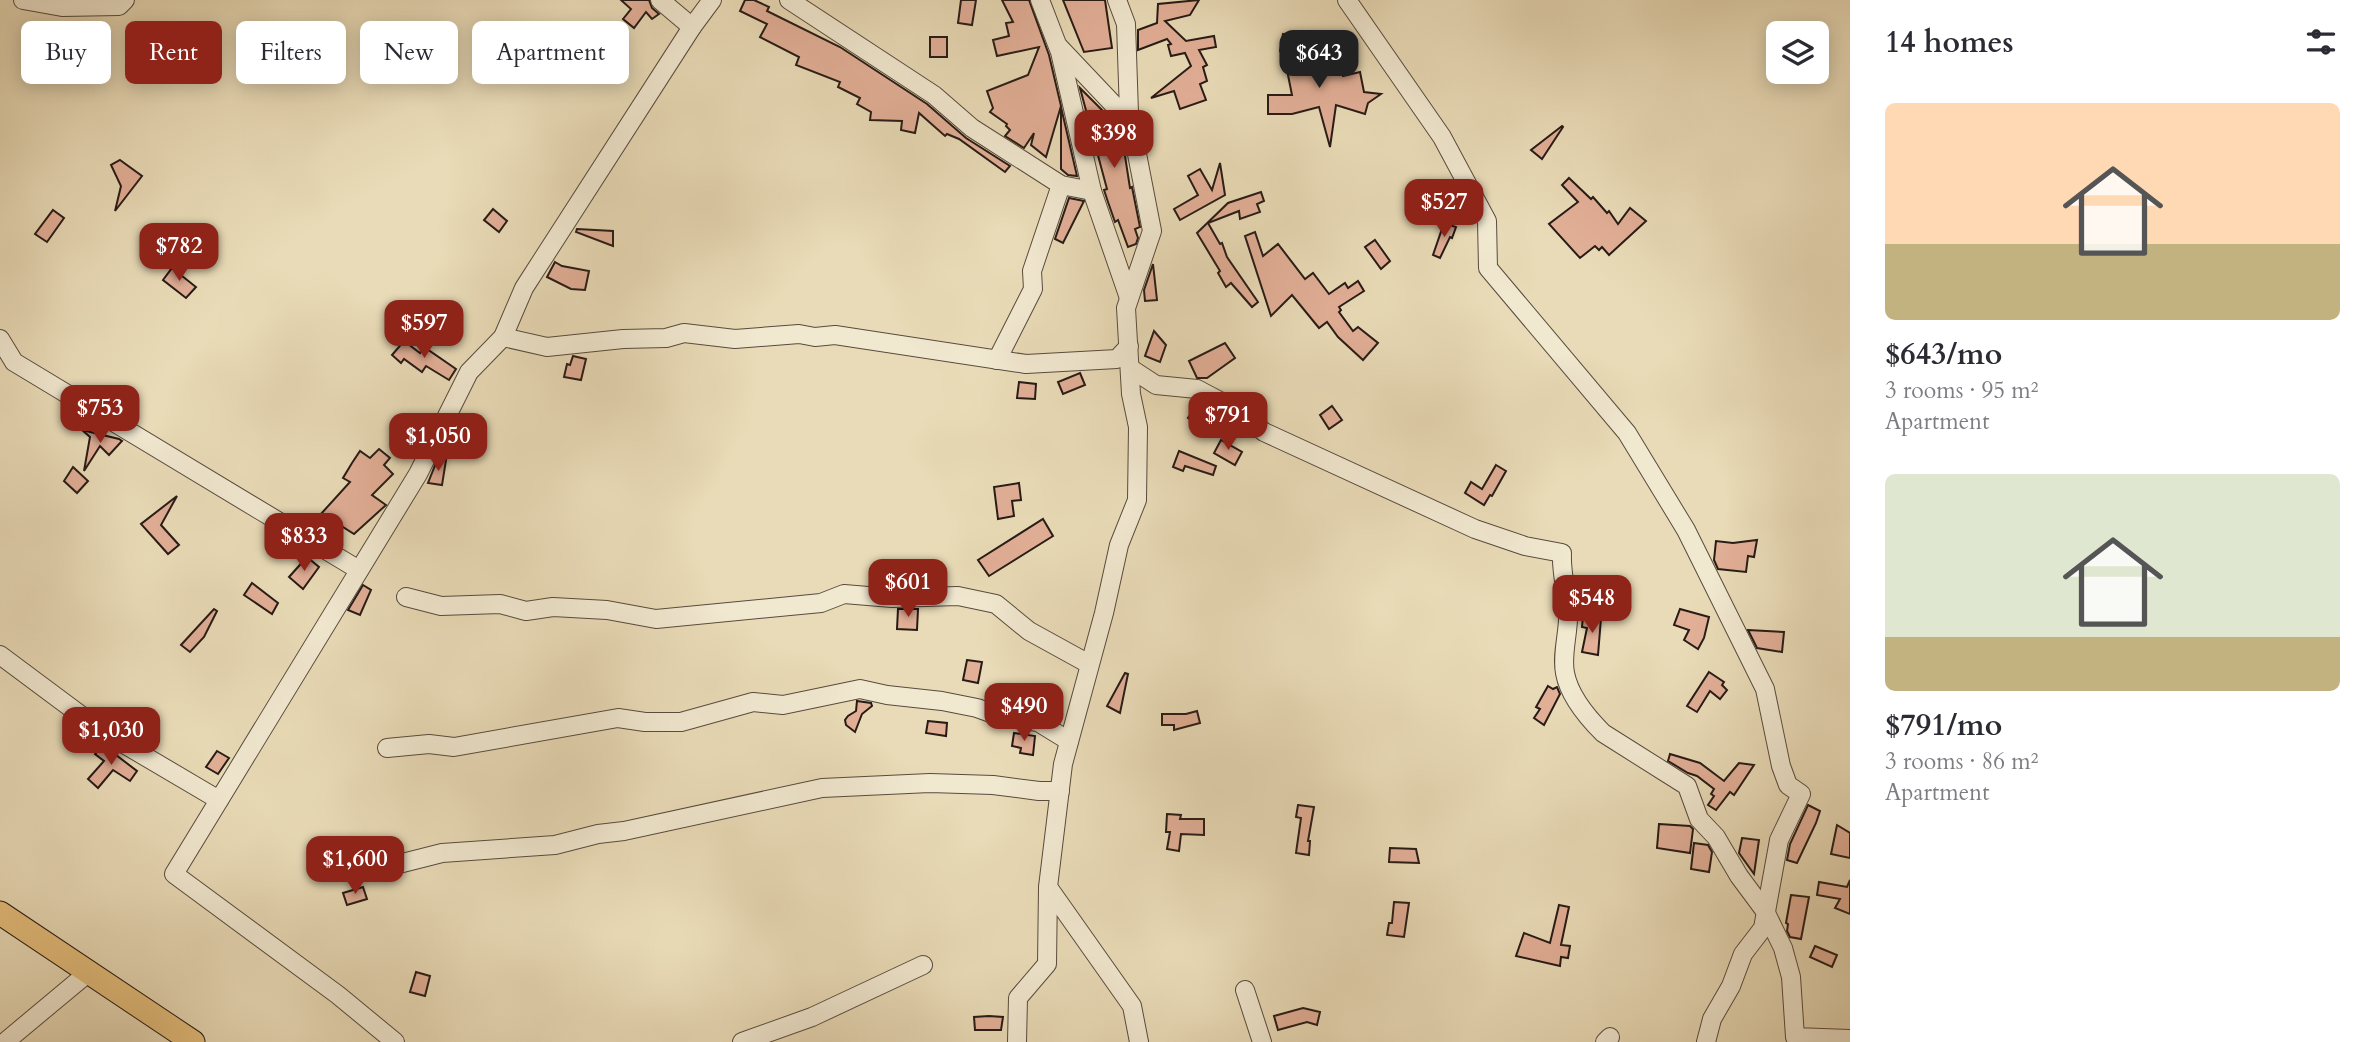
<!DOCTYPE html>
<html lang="en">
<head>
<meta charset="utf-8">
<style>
  :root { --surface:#fff; --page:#f2f2f3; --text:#2b2b33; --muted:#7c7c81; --accent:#8f2418 }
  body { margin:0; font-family:Cardo,serif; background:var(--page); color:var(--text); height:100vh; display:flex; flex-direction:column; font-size:26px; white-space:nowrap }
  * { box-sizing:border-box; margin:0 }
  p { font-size:23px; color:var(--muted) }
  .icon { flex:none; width:38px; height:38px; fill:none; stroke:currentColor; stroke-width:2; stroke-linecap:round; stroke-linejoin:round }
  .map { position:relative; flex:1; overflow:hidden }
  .side { display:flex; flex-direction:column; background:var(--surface); width:525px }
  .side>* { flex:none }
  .hud { position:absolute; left:21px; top:21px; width:665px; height:63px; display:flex; gap:14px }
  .tools { position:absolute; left:1766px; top:21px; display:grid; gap:14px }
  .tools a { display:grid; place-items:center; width:63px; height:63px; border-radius:10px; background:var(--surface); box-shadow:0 4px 18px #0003; font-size:35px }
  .price { position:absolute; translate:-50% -60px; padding:0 16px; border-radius:14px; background:var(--accent); color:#fff; font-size:23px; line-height:46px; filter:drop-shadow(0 2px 4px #0008) }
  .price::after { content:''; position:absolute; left:50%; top:42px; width:21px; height:16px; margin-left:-10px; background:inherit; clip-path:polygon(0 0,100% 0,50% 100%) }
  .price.on { background:#222; color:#fff }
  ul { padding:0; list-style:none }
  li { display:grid; align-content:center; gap:14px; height:371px; padding:0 35px }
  li span { display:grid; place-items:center; height:217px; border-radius:10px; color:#555 }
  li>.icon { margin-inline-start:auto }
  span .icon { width:126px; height:126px; fill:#fffc; stroke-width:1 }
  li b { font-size:30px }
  h2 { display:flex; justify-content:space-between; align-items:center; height:84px; padding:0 35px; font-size:30px }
  .chip { padding:0 24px; border-radius:10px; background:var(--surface); box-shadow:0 4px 18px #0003; font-size:24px; line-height:63px }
  .chip.on { background:var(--accent); color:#fff }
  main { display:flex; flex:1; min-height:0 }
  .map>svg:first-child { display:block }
  .building { fill:#e2af97; stroke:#271b16; stroke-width:2 }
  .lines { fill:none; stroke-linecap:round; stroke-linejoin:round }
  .minor-casing { stroke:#584b3e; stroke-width:20 }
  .major-casing { stroke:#271b16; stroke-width:25 }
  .minor { stroke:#f1e8d0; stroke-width:18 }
  .major { stroke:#e4be7c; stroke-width:23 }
</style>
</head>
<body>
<main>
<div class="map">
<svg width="1850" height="1042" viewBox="0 0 1850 1042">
  <rect width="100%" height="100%" fill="#e9dbb7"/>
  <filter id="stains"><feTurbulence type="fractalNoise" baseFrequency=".00286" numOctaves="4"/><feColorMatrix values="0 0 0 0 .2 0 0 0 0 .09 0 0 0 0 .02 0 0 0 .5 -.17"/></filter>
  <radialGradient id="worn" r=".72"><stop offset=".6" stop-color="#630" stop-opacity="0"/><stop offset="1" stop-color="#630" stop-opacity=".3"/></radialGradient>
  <g class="building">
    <path d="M 621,0 L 649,0 L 652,8 L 659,14 L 652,19 L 646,12 L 634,28 L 623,19 L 631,9 Z"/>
    <path d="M 745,0 L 754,0 L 769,7 L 767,11 L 840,47 L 927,104 L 966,138 L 1010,166 L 1005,172 L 959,139 L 947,134 L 945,136 L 919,113 L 915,133 L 901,130 L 902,121 L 870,120 L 871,112 L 857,104 L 860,98 L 838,87 L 840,82 L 796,65 L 799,57 L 760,37 L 767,24 L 740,11 Z"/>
    <path d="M 961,0 L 976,0 L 972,25 L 958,23 Z"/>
    <path d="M 1002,0 L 1029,0 L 1049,55 L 1061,106 L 1046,157 L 1031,145 L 1034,133 L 1024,148 L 1005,136 L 1010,130 L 1006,126 L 1007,124 L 990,112 L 993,108 L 987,91 L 1028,75 L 1039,47 L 997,56 L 993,40 L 1009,36 L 1006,23 L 1013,22 Z"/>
    <path d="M 1063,0 L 1105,0 L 1112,48 L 1084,52 Z"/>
    <path d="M 1199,0 L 1190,15 L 1165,21 L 1186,41 L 1214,36 L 1216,47 L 1199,50 L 1207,65 L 1203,67 L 1207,81 L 1200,84 L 1206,100 L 1180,109 L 1174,91 L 1151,98 L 1191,66 L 1185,53 L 1171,56 L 1168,45 L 1171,44 L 1167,39 L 1138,50 L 1138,30 L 1157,23 L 1158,4 Z"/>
    <path d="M 1283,34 L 1293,37 L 1298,66 L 1316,67 L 1338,60 L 1343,76 L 1360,72 L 1364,92 L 1381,94 L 1368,103 L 1365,114 L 1336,105 L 1330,147 L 1319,107 L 1292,114 L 1268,114 L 1268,95 L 1292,95 L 1286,65 L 1297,66 L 1280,51 Z"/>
    <rect x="930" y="37" width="17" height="20"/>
    <path d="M 596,38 L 614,52 L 606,64 L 587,50 Z"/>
    <path d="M 1080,88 L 1108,116 L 1112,130 L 1118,127 L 1122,137 L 1130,188 L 1132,187 L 1140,227 L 1135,229 L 1138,238 L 1136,244 L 1128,247 L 1118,220 L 1115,222 L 1108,202 L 1104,190 L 1107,189 Z"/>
    <path d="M 1061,107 L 1077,176 L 1068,175 L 1061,169 Z"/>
    <path d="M 1562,126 L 1563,127 L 1542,159 L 1531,150 Z"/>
    <path d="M 120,160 L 142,176 L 115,211 L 121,186 L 111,165 Z"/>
    <path d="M 1220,163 L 1225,195 L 1180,220 L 1174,209 L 1198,195 L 1188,176 L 1200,169 L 1212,190 Z"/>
    <path d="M 1569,178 L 1591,199 L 1593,197 L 1607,213 L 1609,211 L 1618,224 L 1630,208 L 1646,221 L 1609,255 L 1602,247 L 1599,250 L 1595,246 L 1580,258 L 1549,224 L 1578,202 L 1562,185 Z"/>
    <path d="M 1261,192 L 1264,201 L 1257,204 L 1260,212 L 1240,219 L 1239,211 L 1208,223 L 1220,244 L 1222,243 L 1227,257 L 1258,302 L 1252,307 L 1231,283 L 1226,287 L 1218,273 L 1220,271 L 1197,233 L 1228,203 Z"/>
    <path d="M 1069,198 L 1084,201 L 1063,243 L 1055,239 Z"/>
    <path d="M 493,209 L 507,221 L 499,232 L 484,220 Z"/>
    <path d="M 53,210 L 64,218 L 47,242 L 35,234 Z"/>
    <path d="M 1444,223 L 1456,227 L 1452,238 L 1450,237 L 1440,258 L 1433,255 Z"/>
    <path d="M 577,229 L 613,231 L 613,246 L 576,232 Z"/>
    <path d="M 1255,232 L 1263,256 L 1278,244 L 1305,279 L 1313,273 L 1329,294 L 1345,283 L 1348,288 L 1358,281 L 1364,291 L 1339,307 L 1341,310 L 1339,312 L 1353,331 L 1358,327 L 1378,343 L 1363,360 L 1338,337 L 1327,322 L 1319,328 L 1292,295 L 1271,316 L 1245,236 Z"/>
    <path d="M 1375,240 L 1390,261 L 1381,269 L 1365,247 Z"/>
    <path d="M 555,262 L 562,266 L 589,271 L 585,290 L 571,289 L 547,277 Z"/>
    <path d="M 1153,264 L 1157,300 L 1145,301 L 1144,290 Z"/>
    <path d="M 172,268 L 196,287 L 186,298 L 163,280 Z"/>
    <path d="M 1154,331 L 1166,345 L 1160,362 L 1145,356 Z"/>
    <path d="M 404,341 L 420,353 L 424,347 L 456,369 L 449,380 L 426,366 L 422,372 L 404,359 L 401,363 L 392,355 Z"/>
    <path d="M 1225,343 L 1235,358 L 1207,378 L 1197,378 L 1189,361 Z"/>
    <path d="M 573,356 L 586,359 L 581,380 L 564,377 L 567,364 L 570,365 Z"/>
    <path d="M 1080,373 L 1085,385 L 1063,394 L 1058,382 Z"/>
    <path d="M 1019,382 L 1036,384 L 1035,399 L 1017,398 Z"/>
    <path d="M 1198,402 L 1224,416 L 1212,434 L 1188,418 Z"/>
    <path d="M 1332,406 L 1342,420 L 1329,429 L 1320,415 Z"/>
    <path d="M 82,430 L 119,439 L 122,441 L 109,455 L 100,446 L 84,471 L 90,437 Z"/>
    <path d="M 1221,440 L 1242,452 L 1235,465 L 1214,453 Z"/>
    <path d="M 379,449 L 390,458 L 384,465 L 393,474 L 372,495 L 386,505 L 354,534 L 335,522 L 331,525 L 320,515 L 350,482 L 343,478 L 352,463 L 360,451 L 370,458 Z"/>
    <path d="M 1179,451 L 1216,466 L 1213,475 L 1185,466 L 1183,471 L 1173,467 Z"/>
    <path d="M 438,458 L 446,460 L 442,485 L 428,483 Z"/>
    <path d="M 1496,465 L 1506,471 L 1492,496 L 1490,495 L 1484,505 L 1465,493 L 1471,482 L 1482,489 Z"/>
    <path d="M 73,467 L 88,481 L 77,493 L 64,481 Z"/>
    <path d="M 1019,483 L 1021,500 L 1012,501 L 1014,516 L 998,519 L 994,487 Z"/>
    <path d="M 177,496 L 161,525 L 179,545 L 168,554 L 141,524 Z"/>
    <path d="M 1043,519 L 1053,536 L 989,576 L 978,560 Z"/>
    <path d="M 1757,540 L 1754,557 L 1748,556 L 1746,572 L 1718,569 L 1714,560 L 1716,541 L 1733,543 Z"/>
    <path d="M 307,557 L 319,567 L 303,589 L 289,577 Z"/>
    <path d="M 252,583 L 278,603 L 272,614 L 244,595 Z"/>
    <path d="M 363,585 L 371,590 L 360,615 L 348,610 Z"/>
    <path d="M 214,609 L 217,611 L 204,637 L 190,652 L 181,645 Z"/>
    <path d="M 898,609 L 918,609 L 917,630 L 897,629 Z"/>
    <path d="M 1680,609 L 1709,617 L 1704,638 L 1698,649 L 1684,640 L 1689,630 L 1674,625 Z"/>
    <path d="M 1583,616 L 1601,618 L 1598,655 L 1582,652 L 1587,628 L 1582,627 Z"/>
    <path d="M 1748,630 L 1784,632 L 1782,652 L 1757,648 Z"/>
    <path d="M 967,660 L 982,662 L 978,683 L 963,680 Z"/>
    <path d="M 1709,672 L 1724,682 L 1722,685 L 1727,690 L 1720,699 L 1710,691 L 1697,712 L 1687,706 Z"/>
    <path d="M 1125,673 L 1128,674 L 1120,713 L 1107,706 Z"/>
    <path d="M 1548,686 L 1553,689 L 1557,687 L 1560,694 L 1544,725 L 1534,718 L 1540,709 L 1536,707 Z"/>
    <path d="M 857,701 L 871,703 L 872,706 L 862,714 L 855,732 L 846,725 L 845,720 L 848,716 L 856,711 Z"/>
    <path d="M 1197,711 L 1200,723 L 1174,730 L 1174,725 L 1162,725 L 1162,714 L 1186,714 Z"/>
    <path d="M 928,721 L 947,723 L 946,736 L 926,733 Z"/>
    <path d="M 1014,733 L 1035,736 L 1033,755 L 1020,753 L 1021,748 L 1012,746 Z"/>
    <path d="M 103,745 L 137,771 L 130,781 L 113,770 L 98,788 L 88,779 L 104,761 L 95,754 Z"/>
    <path d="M 217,751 L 229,758 L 218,774 L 206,767 Z"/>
    <path d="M 1670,754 L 1700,763 L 1724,781 L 1739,763 L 1754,765 L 1734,795 L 1730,792 L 1716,810 L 1708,805 L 1714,796 L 1711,794 L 1714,789 L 1697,776 L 1688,773 L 1668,761 Z"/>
    <path d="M 1298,805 L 1314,807 L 1308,841 L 1310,841 L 1309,855 L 1296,853 L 1301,818 L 1296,817 Z"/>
    <path d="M 1808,805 L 1820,811 L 1816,823 L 1797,863 L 1787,860 L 1790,844 Z"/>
    <path d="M 1167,814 L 1181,815 L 1180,819 L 1204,819 L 1204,835 L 1181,834 L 1179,851 L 1167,849 L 1170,832 L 1166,832 Z"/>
    <path d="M 1659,824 L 1690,826 L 1693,829 L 1690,853 L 1657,848 Z"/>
    <path d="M 1837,825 L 1850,833 L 1850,858 L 1831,854 Z"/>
    <path d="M 1742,838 L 1759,840 L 1754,874 L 1739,853 Z"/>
    <path d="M 1694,843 L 1708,845 L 1712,852 L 1709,872 L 1691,869 Z"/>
    <path d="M 1390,848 L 1416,849 L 1419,863 L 1389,862 Z"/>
    <path d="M 1850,880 L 1850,914 L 1835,908 L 1840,899 L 1817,895 L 1819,882 L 1847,887 Z"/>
    <path d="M 363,887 L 367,899 L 347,905 L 343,893 Z"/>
    <path d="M 1791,895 L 1809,897 L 1801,939 L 1790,937 L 1787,931 L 1788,924 L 1786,923 Z"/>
    <path d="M 1394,902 L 1409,903 L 1404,937 L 1387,935 L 1389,923 L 1392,923 Z"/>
    <path d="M 1559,905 L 1569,907 L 1561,945 L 1570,946 L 1568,958 L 1561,957 L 1560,966 L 1516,956 L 1524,933 L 1550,943 Z"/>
    <path d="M 1815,946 L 1837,955 L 1832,967 L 1810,957 Z"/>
    <path d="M 416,972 L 430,976 L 425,996 L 410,992 Z"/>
    <path d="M 1303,1008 L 1320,1012 L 1317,1025 L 1307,1022 L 1278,1030 L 1274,1016 Z"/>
    <path d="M 989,1016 L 1003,1017 L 1001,1030 L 975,1030 L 974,1017 Z"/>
  </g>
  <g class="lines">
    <g class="minor-casing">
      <g id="minor">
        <path d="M 23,0 L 62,7 L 119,6 L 125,0"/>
        <path d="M 660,0 L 692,27 L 712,0"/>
        <path d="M 789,0 L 934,95 L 972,128 L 1061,185 L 1092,191"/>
        <path d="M 1040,0 L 1060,52 L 1092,191 L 1129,298"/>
        <path d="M 1117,0 L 1126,24 L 1129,113 L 1152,231 L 1126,308 L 1131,394 L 1138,427 L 1137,500 L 1119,545 L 1104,613 L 1063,764 L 1048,887 L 1132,1006 L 1139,1042"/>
        <path d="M 1347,0 L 1442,137 L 1487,221 L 1488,268 L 1627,433 L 1686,530 L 1765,689 L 1781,766 L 1788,785 L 1801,794 L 1779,840 L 1763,928 L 1743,954 L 1731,986 L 1712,1019 L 1706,1042"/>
        <path d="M 1059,47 L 1131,123"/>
        <path d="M 503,337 L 547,347 L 623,339 L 666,338 L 684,333 L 735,339 L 799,334 L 815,337 L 835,335 L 1026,364 L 1117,359 L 1129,346"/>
        <path d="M 0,339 L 14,362 L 359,570"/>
        <path d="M 997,360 L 1033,289 L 1032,271 L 1061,185"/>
        <path d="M 1130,368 L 1156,385 L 1197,389 L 1233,408 L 1264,432 L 1475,529 L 1525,546 L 1562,553 C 1561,572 1566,589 1568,608 C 1570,629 1561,653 1565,673 C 1569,695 1588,718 1603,733 L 1687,786 L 1699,819 L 1716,837 L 1739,876 L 1765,911 L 1783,948 L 1791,977 L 1795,1037 L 1850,1039"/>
        <path d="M 406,597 L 441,606 L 500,604 L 526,611 L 553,607 L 607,610 L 656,619 L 821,603 L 844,594 L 892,598 L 958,596 L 996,604 L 1029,631 L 1089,664"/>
        <path d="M 0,655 L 102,731 L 219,800"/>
        <path d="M 387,748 L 429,744 L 454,747 L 618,718 L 645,722 L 681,722 L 753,702 L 783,705 L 860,689 L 887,695 L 942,701 L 977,708 L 1002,717 L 1038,722 L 1069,741"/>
        <path d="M 371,871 L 442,853 L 555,845 L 598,834 L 624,831 L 822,788 L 930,783 L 993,785 L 1039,791 L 1060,791"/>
        <path d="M 1245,990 L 1262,1042"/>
        <path d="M 5,1042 L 89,972"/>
        <path d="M 395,1042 L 338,995 L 174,874 L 418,474 L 469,372 L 503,337 L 524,288 L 692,27"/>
        <path d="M 742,1042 L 812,1017 L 923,965"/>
        <path d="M 1017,1042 L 1018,998 L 1047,964 L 1048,888"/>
        <path d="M 1605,1042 L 1610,1037"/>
      </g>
    </g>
    <g class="major-casing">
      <path id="major" d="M 0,913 L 193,1042"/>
    </g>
    <use href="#minor" class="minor"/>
    <use href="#major" class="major"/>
  </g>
  <rect width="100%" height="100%" filter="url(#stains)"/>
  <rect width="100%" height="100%" fill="url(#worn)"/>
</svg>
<div class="tools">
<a><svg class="icon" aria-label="layers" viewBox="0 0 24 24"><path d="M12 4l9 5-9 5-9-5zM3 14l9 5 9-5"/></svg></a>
</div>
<b class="price on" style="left:1319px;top:90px">$643</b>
<b class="price" style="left:1114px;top:170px">$398</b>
<b class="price" style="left:1444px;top:239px">$527</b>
<b class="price" style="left:179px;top:283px">$782</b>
<b class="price" style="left:424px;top:360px">$597</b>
<b class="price" style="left:100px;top:445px">$753</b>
<b class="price" style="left:1228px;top:452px">$791</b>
<b class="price" style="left:438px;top:473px">$1,050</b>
<b class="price" style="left:304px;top:573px">$833</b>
<b class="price" style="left:908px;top:619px">$601</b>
<b class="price" style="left:1592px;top:635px">$548</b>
<b class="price" style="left:1024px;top:743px">$490</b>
<b class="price" style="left:111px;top:767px">$1,030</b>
<b class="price" style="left:355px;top:896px">$1,600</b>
<div class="hud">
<a class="chip">Buy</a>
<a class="chip on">Rent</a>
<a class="chip">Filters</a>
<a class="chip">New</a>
<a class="chip">Apartment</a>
</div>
</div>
<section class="side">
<h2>14 homes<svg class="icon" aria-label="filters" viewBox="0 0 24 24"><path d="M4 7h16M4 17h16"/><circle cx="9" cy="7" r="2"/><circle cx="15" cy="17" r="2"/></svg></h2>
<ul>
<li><span style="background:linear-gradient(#ffd9b3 65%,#c2b280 0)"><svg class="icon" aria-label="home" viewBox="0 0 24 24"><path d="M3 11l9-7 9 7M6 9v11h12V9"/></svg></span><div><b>$643/mo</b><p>3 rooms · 95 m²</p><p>Apartment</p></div></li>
<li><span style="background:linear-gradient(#dfe7d0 75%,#c2b280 0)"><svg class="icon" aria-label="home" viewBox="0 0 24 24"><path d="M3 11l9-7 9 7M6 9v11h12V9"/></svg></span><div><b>$791/mo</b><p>3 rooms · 86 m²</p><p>Apartment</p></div></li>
</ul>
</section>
</main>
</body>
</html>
